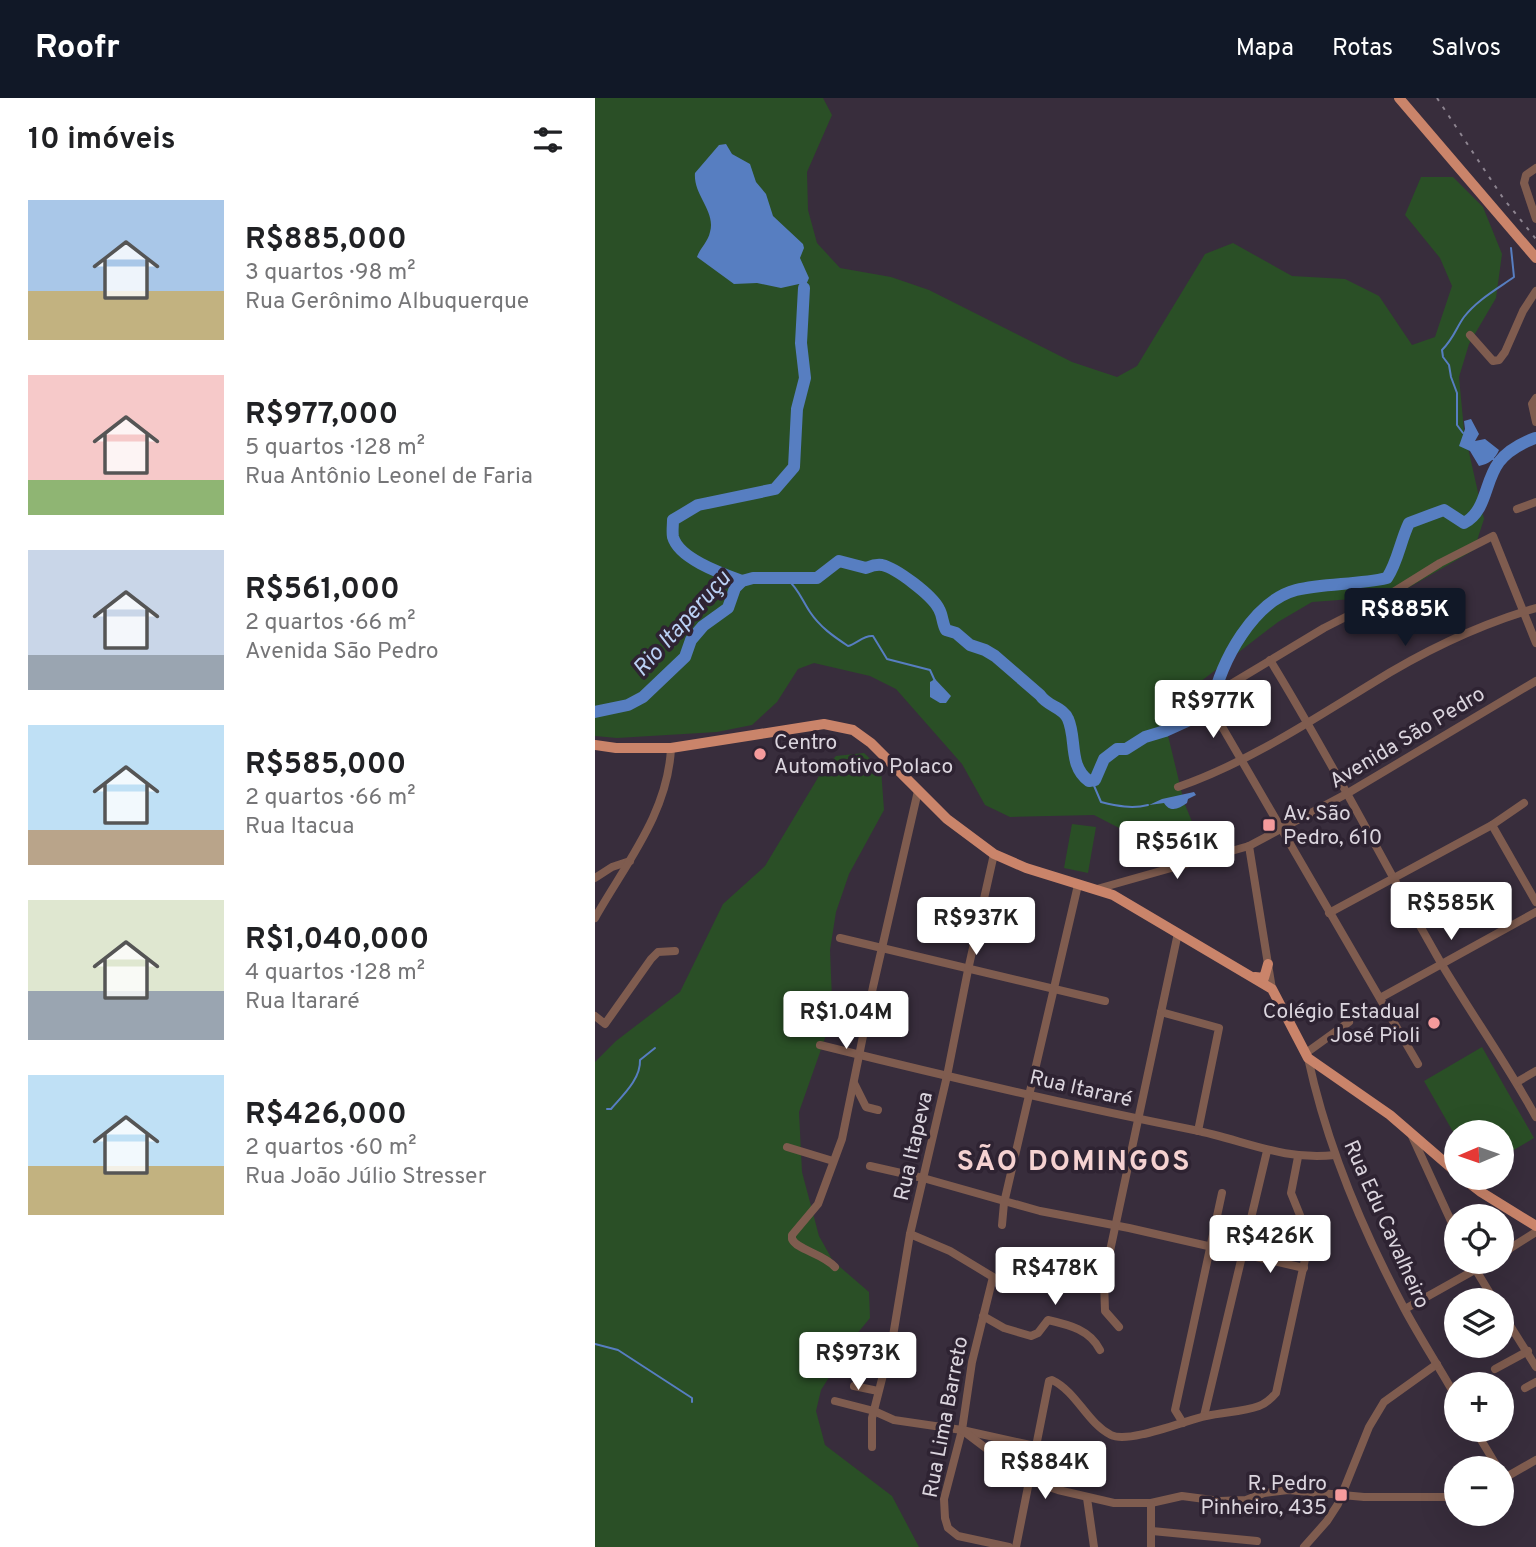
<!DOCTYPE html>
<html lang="pt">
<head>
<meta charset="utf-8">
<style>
  :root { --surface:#fff; --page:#f6f6f6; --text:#202124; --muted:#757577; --accent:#111827 }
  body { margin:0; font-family:Overpass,sans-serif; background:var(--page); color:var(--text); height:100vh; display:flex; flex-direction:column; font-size:26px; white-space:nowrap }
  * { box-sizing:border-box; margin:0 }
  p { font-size:23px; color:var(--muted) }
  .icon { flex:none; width:38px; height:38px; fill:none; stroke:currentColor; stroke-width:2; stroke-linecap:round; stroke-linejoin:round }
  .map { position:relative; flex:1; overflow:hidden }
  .sheet { display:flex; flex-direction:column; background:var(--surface); width:595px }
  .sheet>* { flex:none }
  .needle { width:46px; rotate:268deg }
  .controls { position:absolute; left:849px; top:1022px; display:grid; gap:14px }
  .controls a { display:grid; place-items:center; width:70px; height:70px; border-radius:50%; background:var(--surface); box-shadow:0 7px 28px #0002; font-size:35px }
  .price { position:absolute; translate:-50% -60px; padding:0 16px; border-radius:7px; background:#fff; color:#222; font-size:23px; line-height:46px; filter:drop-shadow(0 2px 4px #0008) }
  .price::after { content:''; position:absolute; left:50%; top:42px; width:21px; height:16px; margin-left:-10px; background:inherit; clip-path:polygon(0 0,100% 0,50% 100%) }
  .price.current { background:var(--accent); color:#fff }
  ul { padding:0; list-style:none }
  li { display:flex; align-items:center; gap:21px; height:175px; padding:0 28px }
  li span { display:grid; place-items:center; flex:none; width:196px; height:140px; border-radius:0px; color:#555 }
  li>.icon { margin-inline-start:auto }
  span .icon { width:84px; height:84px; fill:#fffc; stroke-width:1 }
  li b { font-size:30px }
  h2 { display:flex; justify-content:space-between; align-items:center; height:84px; padding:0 28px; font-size:30px }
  header { display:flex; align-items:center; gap:42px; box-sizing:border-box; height:98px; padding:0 35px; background:var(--accent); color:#fff }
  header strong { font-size:33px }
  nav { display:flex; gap:38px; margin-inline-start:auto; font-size:24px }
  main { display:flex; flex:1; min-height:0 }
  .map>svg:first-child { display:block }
  .green { fill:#2a4f26 }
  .water { fill:#577ec1 }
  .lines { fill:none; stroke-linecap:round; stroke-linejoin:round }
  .stream { stroke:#577ec1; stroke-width:2 }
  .river { stroke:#577ec1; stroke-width:12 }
  .minor { stroke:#7f5c4f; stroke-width:8 }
  .major { stroke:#ca846a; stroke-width:10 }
  .rail { stroke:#8d8490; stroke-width:2; stroke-dasharray:3.5 7; stroke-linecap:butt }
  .poi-dot { fill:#f59b9c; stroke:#2e2332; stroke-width:2.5 }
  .labels { text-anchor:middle; stroke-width:7; stroke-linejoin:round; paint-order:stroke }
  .street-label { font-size:21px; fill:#dbd5de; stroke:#2e2332 }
  .poi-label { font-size:21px; fill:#dbd5de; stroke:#2e2332; text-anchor:start }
  .water-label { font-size:23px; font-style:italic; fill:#bbd1f5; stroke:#2e2332 }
  .district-label { font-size:28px; font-weight:bold; letter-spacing:2px; fill:#f5d2d1; stroke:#2e2332 }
</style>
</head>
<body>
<header>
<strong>Roofr</strong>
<nav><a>Mapa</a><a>Rotas</a><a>Salvos</a></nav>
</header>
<main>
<section class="sheet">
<h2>10 imóveis<svg class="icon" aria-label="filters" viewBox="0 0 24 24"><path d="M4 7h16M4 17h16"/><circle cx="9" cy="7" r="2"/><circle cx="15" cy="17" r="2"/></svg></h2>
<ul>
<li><span style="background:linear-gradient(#a9c7e8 65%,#c2b280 0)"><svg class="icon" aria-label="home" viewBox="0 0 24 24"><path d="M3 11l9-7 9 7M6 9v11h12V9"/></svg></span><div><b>R$885,000</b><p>3 quartos · 98 m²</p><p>Rua Gerônimo Albuquerque</p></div></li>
<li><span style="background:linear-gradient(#f6c9c9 75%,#8fb573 0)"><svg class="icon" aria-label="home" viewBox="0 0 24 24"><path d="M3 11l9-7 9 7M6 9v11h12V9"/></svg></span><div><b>R$977,000</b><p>5 quartos · 128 m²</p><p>Rua Antônio Leonel de Faria</p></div></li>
<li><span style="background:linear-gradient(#c9d6e8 75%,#9aa5b1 0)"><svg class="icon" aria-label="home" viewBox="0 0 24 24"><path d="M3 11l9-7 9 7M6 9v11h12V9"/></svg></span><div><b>R$561,000</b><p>2 quartos · 66 m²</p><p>Avenida São Pedro</p></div></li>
<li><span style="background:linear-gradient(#bfe0f5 75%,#b9a48a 0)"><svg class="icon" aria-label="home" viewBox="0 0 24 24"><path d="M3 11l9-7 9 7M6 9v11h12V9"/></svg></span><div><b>R$585,000</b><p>2 quartos · 66 m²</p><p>Rua Itacua</p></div></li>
<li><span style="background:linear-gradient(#dfe7d0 65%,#9aa5b1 0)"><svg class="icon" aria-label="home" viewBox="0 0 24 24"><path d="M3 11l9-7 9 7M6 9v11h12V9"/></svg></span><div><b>R$1,040,000</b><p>4 quartos · 128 m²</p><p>Rua Itararé</p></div></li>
<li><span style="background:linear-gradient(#bfe0f5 65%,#c2b280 0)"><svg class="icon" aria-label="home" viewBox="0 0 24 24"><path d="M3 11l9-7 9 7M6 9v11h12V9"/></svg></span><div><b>R$426,000</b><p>2 quartos · 60 m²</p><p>Rua João Júlio Stresser</p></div></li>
</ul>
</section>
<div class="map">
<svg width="941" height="1449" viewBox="0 0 941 1449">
  <rect width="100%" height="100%" fill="#382d3c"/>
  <g class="green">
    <path d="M 0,0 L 228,0 L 237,17 L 212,74 L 213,112 L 222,145 L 245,170 L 296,179 L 334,192 L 477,264 L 522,279 L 542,268 L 610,156 L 638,145 L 697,178 L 750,181 L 784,198 L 817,247 L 840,239 L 857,188 L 845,160 L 810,117 L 826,79 L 858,79 L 888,109 L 907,156 L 901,200 L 874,246 L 864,279 L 869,332 L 889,421 L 879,452 L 799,498 L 717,504 L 683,524 L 592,594 L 570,625 L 589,704 L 602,736 L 590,752 L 553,756 L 528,732 L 499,717 L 415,719 L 390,707 L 367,666 L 301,591 L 275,578 L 219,565 L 203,571 L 182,604 L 157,627 L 122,634 L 22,640 L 0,638 Z"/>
    <path d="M 269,655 L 286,671 L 289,712 L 254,776 L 241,814 L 235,852 L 237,901 L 230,940 L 204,1014 L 207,1074 L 224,1138 L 238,1163 L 274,1194 L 275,1220 L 261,1237 L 226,1292 L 221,1313 L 230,1347 L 297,1398 L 324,1449 L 0,1449 L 0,964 L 21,943 L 85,894 L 128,806 L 170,768 L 227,673 L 241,658 Z"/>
    <path d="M 477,726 L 501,729 L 493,775 L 469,770 Z"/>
    <path d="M 887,949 L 939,1040 L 907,1059 L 906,1034 L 861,1034 L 861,1039 L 829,983 Z"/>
  </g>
  <g class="water">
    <path d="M 131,46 L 137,56 L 155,66 L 161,84 L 171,96 L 178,118 L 208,146 L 209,150 L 205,160 L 214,180 L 210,189 L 204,186 L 186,190 L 162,185 L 139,186 L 102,159 C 105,150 113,144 115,134 C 121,113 98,97 100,75 L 124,47 Z"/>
    <path d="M 876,321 L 884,336 L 880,343 L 890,341 L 904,352 C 900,361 894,366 884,368 L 875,353 L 864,348 L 870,331 L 869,323 Z"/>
    <path d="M 340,581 L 356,598 L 351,605 L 345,605 L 335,599 L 335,584 Z"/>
    <path d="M 599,694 L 601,697 L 593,701 L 592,705 C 584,711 575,715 569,705 L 554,707 L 567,701 Z"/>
  </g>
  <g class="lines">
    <g class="stream">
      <path d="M 868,335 L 862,327 L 862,295 L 856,279 L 854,267 L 848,259 L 847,252 C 859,240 861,230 869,219 C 882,202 902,191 919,179 L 916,150"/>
      <path d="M 896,360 L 904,364"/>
      <path d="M 192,481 C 203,490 207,502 215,514 C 225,529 238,538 253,548 C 262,546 268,537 278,538 L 292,561 L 335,572 L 340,583"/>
      <path d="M 497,683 L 506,704 C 522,708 537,711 553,707"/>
      <path d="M 12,1011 L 16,1011 C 27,998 46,981 45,962 L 60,950"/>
      <path d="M 0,1246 L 23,1252 L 97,1300 L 97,1304"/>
    </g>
    <g class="river">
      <path d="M 147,483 C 128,476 84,461 78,439 C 77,434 78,427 78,422 L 103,407 L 180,391 L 199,369 L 202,311 L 210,280 L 206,245 L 209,190"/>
      <path d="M 618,604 C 625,564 659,503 701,492 C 730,485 762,487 792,480 C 803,463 805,444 814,425 L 849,412 L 869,425 C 892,413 889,384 904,364 C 913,352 927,345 940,340"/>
      <path d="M 0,614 L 33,607 L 48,599 L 90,559 L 96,542 L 108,528 L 133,510 L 140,490 L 147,483 L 158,480 L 222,480 L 244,463 L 271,470 C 276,468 280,466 287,467 C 301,470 337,497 344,511 C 348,518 347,525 351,532 L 361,535 L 375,547 L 390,552 L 400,558 L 445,597 C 453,609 468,609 473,621 C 482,641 473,668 494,683 L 500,682 L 509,661 L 522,651 L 531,651 L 550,639 L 570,633 L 614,613"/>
    </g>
    <g class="minor">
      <path d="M 941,70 L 931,77 L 929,85 L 941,121"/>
      <path d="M 875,237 L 898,263 L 904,262 L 910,254 L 928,213 L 941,193"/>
      <path d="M 941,300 L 937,306 L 941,324"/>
      <path d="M 922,411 L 941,404"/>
      <path d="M 675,562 C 736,661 788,764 846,865 C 877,917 912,966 941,1019"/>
      <path d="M 631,589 L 729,530 L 792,498 L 845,465 L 898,438 L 941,545"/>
      <path d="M 615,608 L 823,966"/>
      <path d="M 583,689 C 652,665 714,624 776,586 C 827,554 883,527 941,510"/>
      <path d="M 897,727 L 941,804"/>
      <path d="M 654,748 L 677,891"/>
      <path d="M 0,780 L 17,769 L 35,763"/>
      <path d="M 502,791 L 654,748 L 753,695 L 941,583"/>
      <path d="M 734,815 L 897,727 L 929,705"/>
      <path d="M 0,820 C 31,765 73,715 76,650"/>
      <path d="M 245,840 L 510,903"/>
      <path d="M 785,900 L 941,814"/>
      <path d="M 566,914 L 624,930 L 603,1033"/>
      <path d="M 0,918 L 10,926 L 56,861 L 63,854 L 80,853"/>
      <path d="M 225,947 C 349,978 474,1007 599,1032 C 649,1042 688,1063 740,1057"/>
      <path d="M 711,955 L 754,924"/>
      <path d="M 713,960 C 732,1048 767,1131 809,1210 C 825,1240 844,1269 861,1299"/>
      <path d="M 922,984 L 941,973"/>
      <path d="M 259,985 L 271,1009 L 283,1012"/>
      <path d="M 817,1038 L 861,1134"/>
      <path d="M 192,1049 L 238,1063"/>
      <path d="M 275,1068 L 328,1080 L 445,1113 L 534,1130 L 709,1170"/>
      <path d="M 407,1127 L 409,1105 L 483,787"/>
      <path d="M 315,1136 L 355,1153 L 398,1179 L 377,1264 L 367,1332 L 349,1401 L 350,1420 L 353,1430 L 363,1438 L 414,1449"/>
      <path d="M 906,1156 L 941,1134"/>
      <path d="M 876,1164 L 899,1202"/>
      <path d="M 240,1169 C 227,1155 202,1152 197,1141 L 197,1137 L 223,1106 L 247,1041 L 278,889 L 323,693"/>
      <path d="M 810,1211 L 894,1164"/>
      <path d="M 906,1213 L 941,1269"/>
      <path d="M 388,1218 L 409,1230 L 436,1238 L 443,1235 L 453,1222 C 475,1227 495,1232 505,1252"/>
      <path d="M 524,1229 L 510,1213 L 509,1181 L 583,835"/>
      <path d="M 900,1271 L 933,1253"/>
      <path d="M 259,1288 L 283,1293"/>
      <path d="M 930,1290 L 941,1284"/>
      <path d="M 240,1303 L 279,1313 L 299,1322 L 367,1332 L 440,1348 L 477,1360"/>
      <path d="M 609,1318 L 672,1053"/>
      <path d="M 588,1325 L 580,1312 L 627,1095"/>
      <path d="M 367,1332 L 433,1382 L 463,1392 L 519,1405 L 556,1405 L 587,1398 L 625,1403 L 651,1402 L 669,1395 L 693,1392 L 769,1399 L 861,1399"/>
      <path d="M 880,1332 L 903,1370"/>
      <path d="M 277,1349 L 277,1320 L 298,1238 L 315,1136 L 352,978 L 373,872 L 399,756"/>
      <path d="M 906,1382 L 941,1362"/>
      <path d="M 492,1400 L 499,1449"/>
      <path d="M 557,1433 L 662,1443"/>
      <path d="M 421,1449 L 454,1283 L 457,1282 C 482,1294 492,1325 516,1337 C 534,1346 591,1322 611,1318 C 628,1314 648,1314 664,1308 C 672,1305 676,1301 681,1295 L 712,1152 L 713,1137 L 696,1095 L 703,1059"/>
      <path d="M 556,1449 L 556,1405"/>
      <path d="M 709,1449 L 732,1423 L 743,1406 L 774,1329 L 789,1304 L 842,1266"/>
    </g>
    <g class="major">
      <path d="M 804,0 L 941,160"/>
      <path d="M 0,647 L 21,650 L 76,650 L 229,626 L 258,632 L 276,645 L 352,721 L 399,756 L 431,770 L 518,797 L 677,891 L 713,960 L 795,1017 L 861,1074"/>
      <path d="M 660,879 L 669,880 L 673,866"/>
      <path d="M 868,1080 L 886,1094 L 941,1128"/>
    </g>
    <path class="rail" d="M 842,0 L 908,100 L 941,141"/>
  </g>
  <g class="poi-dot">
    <circle cx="165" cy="656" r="7"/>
    <rect x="667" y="720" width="14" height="14" rx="3.5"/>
    <circle cx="839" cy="925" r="7"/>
    <rect x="739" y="1390" width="14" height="14" rx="3.5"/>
  </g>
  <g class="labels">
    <g class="street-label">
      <text transform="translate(812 639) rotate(-31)" y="7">Avenida São Pedro</text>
      <text transform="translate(486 990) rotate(13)" y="7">Rua Itararé</text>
      <text transform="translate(318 1048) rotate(-77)" y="7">Rua Itapeva</text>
      <text transform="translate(792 1126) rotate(66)" y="7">Rua Edu Cavalheiro</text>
      <text transform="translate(350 1319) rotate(-79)" y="7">Rua Lima Barreto</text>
    </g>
    <g class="poi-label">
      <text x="179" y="651">Centro<tspan x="179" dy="24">Automotivo Polaco</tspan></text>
      <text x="688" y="722">Av. São<tspan x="688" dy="24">Pedro, 610</tspan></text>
      <text x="825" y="920" text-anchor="end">Colégio Estadual<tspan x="825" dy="24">José Pioli</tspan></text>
      <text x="732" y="1392" text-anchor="end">R. Pedro<tspan x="732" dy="24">Pinheiro, 435</tspan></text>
    </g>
    <g class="water-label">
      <text transform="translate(86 525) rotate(-48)" y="8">Rio Itaperuçu</text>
    </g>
    <g class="district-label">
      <text x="479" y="1072">SÃO DOMINGOS</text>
    </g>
  </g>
</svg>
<div class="controls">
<a><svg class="needle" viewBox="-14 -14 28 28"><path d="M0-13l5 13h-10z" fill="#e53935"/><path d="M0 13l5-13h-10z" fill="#757577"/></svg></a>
<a><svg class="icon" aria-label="locate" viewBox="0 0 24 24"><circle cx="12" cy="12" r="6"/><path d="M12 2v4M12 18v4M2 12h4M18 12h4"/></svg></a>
<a><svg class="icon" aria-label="layers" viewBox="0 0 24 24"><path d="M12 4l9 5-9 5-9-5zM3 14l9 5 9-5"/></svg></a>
<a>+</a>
<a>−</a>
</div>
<b class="price current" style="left:810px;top:550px">R$885K</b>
<b class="price" style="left:618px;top:642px">R$977K</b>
<b class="price" style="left:582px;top:783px">R$561K</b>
<b class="price" style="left:856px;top:844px">R$585K</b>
<b class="price" style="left:381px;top:859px">R$937K</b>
<b class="price" style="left:251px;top:953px">R$1.04M</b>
<b class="price" style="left:675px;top:1177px">R$426K</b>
<b class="price" style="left:460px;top:1209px">R$478K</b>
<b class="price" style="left:263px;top:1294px">R$973K</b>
<b class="price" style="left:450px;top:1403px">R$884K</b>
</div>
</main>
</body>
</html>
